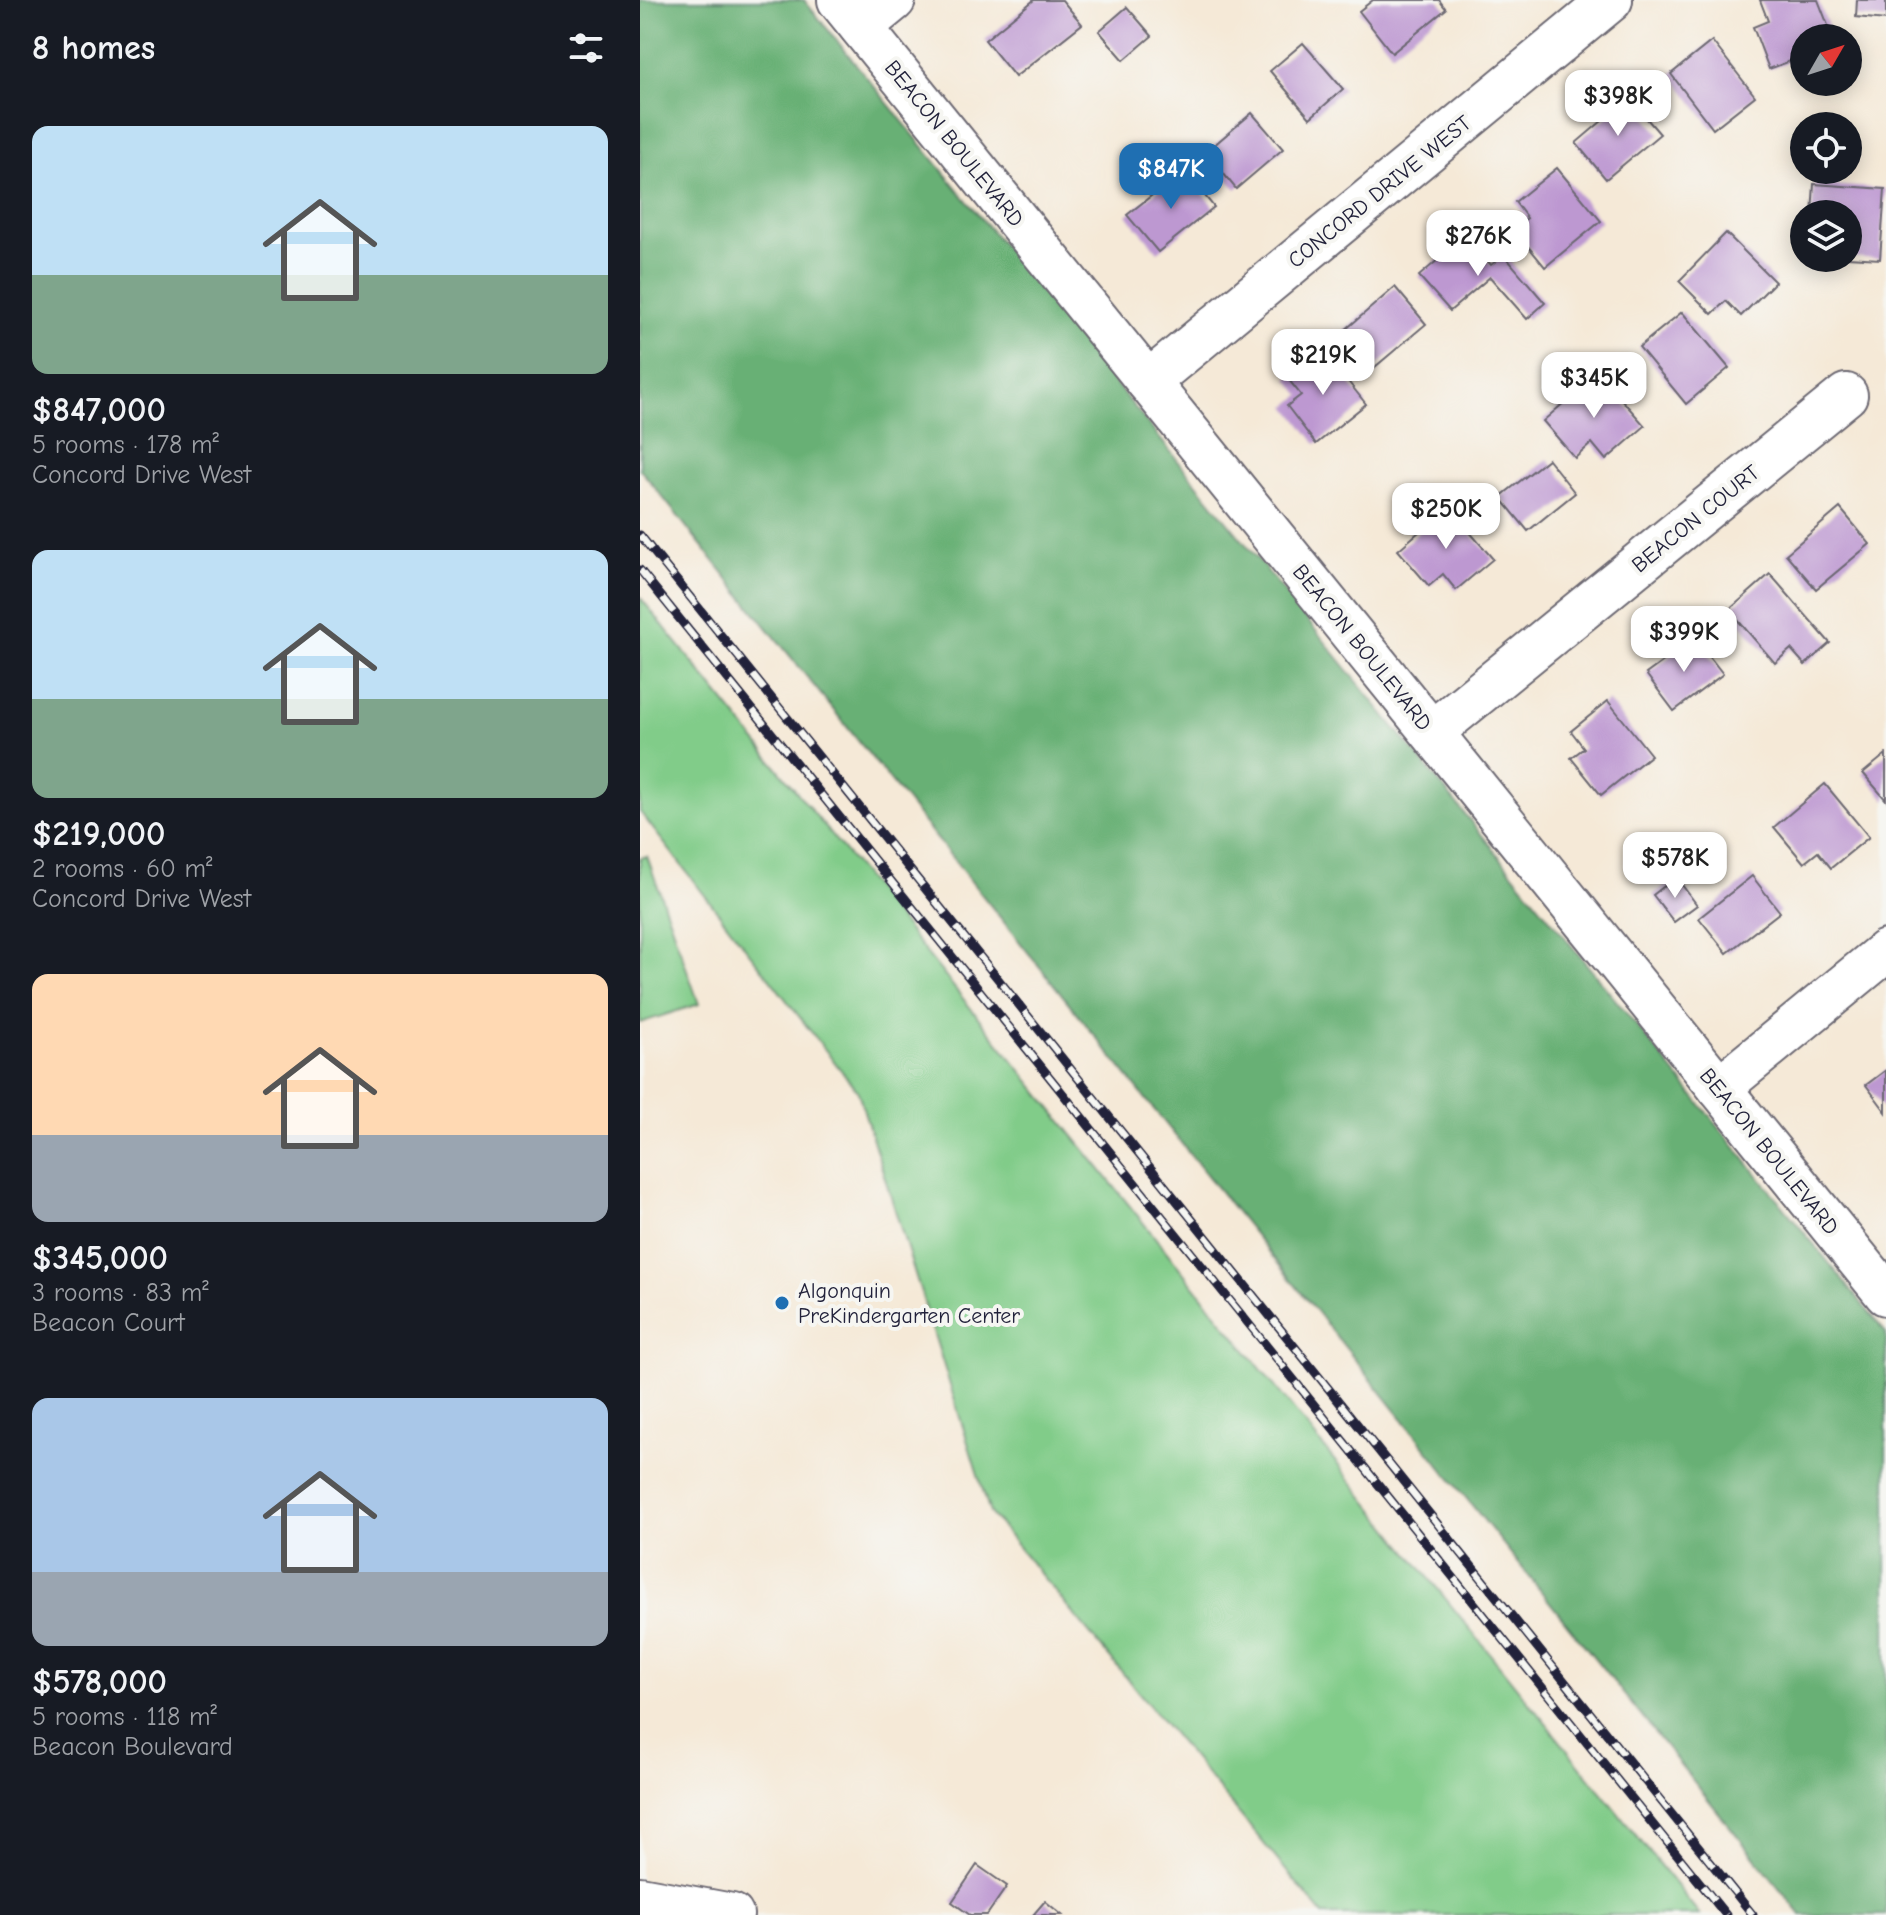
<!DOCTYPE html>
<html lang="en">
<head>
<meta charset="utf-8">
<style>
  :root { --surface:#171b24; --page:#242831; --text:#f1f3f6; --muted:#9ea1a6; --accent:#1f6fb2 }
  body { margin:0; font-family:"Comic Neue",sans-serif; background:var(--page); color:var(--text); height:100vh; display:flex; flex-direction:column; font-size:30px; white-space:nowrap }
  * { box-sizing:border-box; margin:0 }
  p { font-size:26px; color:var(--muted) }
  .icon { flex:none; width:44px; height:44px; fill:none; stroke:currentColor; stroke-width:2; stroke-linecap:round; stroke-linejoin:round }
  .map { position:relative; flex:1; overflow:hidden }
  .panel { display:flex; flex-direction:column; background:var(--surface); width:640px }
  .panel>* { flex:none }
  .needle { width:52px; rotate:51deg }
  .buttons { position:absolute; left:1150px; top:24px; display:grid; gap:16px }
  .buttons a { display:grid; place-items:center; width:72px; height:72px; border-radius:50%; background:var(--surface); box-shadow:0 4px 20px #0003; font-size:40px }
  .price { position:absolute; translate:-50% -68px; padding:0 18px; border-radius:16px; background:#fff; color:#222; font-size:26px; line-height:52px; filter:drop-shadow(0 2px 4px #0008) }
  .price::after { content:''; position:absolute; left:50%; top:48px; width:24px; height:18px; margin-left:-12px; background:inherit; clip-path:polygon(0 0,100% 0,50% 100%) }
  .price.on { background:var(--accent); color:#fff }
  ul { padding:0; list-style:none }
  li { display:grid; align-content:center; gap:16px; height:424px; padding:0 32px }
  li span { display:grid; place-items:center; height:248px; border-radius:16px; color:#555 }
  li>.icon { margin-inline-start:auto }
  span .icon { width:144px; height:144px; fill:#fffc; stroke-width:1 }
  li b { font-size:34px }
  h2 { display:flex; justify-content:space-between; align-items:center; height:96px; padding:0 32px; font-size:34px }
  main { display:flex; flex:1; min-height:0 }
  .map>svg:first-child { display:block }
  .green { fill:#81cc89; stroke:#527762; stroke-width:2 }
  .forest { fill:#68b075; stroke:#456958; stroke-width:2 }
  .building { fill:#bd98d1 }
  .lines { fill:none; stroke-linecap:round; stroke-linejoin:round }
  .minor-casing { stroke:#6c6872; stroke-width:46 }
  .minor { stroke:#fff; stroke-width:42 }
  .rail-casing { stroke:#22223b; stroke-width:9 }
  .rail { stroke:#f6f6f2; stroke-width:6; stroke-dasharray:18; stroke-linecap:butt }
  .poi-dot { fill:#1f6fb2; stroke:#f6f6f2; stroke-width:3 }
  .labels { text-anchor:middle; stroke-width:8; stroke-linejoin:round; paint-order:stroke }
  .street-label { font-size:22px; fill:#22223b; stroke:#f6f6f2 }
  .poi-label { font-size:22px; fill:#22223b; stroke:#f6f6f2; text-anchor:start }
</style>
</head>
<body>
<main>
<section class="panel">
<h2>8 homes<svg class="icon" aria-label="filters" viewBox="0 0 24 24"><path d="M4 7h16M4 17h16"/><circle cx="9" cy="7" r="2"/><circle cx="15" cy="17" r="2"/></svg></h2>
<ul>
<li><span style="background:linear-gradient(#bfe0f5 60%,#7fa58c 0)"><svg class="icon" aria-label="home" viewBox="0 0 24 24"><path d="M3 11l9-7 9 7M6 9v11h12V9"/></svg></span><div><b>$847,000</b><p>5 rooms · 178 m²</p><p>Concord Drive West</p></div></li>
<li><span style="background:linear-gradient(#bfe0f5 60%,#7fa58c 0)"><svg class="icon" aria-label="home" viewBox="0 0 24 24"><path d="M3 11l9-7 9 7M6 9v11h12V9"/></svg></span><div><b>$219,000</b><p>2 rooms · 60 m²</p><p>Concord Drive West</p></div></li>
<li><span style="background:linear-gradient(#ffd9b3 65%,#9aa5b1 0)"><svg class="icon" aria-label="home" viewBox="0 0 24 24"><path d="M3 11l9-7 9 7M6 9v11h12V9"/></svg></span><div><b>$345,000</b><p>3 rooms · 83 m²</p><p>Beacon Court</p></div></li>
<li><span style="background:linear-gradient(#a9c7e8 70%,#9aa5b1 0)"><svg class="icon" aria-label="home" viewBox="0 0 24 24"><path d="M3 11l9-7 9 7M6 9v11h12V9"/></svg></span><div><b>$578,000</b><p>5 rooms · 118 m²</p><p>Beacon Boulevard</p></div></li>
</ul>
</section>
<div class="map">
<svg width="1246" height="1915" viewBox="0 0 1246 1915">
  <rect width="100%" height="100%" fill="#f6f6f2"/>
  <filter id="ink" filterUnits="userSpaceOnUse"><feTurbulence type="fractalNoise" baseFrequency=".0125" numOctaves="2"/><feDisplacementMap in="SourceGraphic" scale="16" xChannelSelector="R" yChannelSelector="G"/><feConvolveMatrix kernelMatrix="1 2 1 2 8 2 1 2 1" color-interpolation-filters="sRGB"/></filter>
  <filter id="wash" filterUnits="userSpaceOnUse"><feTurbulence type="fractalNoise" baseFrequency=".006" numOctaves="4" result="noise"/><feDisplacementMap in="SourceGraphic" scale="32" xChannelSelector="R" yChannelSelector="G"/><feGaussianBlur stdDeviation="1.8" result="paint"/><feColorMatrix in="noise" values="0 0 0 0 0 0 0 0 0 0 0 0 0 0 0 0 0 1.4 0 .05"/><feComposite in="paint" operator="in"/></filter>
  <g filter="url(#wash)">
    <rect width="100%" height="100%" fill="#f5e9d7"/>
    <g class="green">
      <path d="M 0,597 L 1060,1915 L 683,1915 L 350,1513 L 218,1092 L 0,812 Z"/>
      <path d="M 7,856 L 59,1004 L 0,1023 L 0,858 Z"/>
    </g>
    <path class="forest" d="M 0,0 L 164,0 L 1246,1333 L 1246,1915 L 1161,1915 L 0,469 Z"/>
    <g id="blocks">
      <g class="building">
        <path d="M 394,0 L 422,0 L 442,24 L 375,77 L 345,40 Z"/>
        <path d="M 733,0 L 799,0 L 806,9 L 752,53 L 719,11 Z"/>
        <path d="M 1120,0 L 1178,0 L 1193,38 L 1164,38 L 1164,56 L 1129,69 L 1113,27 L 1128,21 Z"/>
        <path d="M 1217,0 L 1246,0 L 1246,20 L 1216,17 Z"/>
        <path d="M 487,7 L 512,36 L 484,60 L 459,31 Z"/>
        <path d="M 1072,41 L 1115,96 L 1073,129 L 1031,74 Z"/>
        <path d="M 663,43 L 703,89 L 670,118 L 630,71 Z"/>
        <path d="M 989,98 L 1020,134 L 966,179 L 936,143 Z"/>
        <path d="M 612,113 L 643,149 L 596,189 L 566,152 Z"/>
        <path d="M 917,168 L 961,221 L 905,267 L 874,229 L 887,218 L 875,202 Z"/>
        <path d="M 544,170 L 574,207 L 518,252 L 487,215 Z"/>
        <path d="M 1174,184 L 1245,189 L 1240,259 L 1208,257 L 1208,214 L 1172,214 Z"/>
        <path d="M 1086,233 L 1135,282 L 1101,316 L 1086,301 L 1072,314 L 1039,281 Z"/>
        <path d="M 826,236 L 851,265 L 864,255 L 905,303 L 887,319 L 850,277 L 810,311 L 779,276 Z"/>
        <path d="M 755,287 L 786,324 L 729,372 L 698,336 Z"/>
        <path d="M 1042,312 L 1089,368 L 1046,404 L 999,347 Z"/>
        <path d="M 683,350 L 726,404 L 676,444 L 647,406 L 661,395 L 648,379 Z"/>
        <path d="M 958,373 L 1005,426 L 966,460 L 952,443 L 935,458 L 903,421 Z"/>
        <path d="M 908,459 L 935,493 L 888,531 L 860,497 Z"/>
        <path d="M 808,507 L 853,559 L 816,590 L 803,574 L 789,586 L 758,550 Z"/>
        <path d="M 1200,508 L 1230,544 L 1176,589 L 1146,554 Z"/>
        <path d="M 1130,574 L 1190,643 L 1165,665 L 1151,649 L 1135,663 L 1089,610 Z"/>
        <path d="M 1055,638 L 1083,674 L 1034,711 L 1006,674 Z"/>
        <path d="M 968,701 L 1011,755 L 961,795 L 931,758 L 944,748 L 931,731 Z"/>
        <path d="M 1246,754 L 1246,800 L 1223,773 Z"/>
        <path d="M 1185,784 L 1229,837 L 1191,868 L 1178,852 L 1164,863 L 1134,827 Z"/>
        <path d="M 1112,876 L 1140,912 L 1087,953 L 1059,918 Z"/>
        <path d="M 1036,877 L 1057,905 L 1034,922 L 1013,895 Z"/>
        <path d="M 1246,1070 L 1246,1112 L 1226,1085 Z"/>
        <path d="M 337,1865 L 367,1886 L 347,1915 L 330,1915 L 312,1902 Z"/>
        <path d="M 405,1901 L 422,1915 L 393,1915 Z"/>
      </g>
    </g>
  </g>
  <g filter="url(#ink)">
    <use href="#blocks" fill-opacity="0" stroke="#6c6872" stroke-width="2"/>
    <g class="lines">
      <g class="minor-casing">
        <g id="minor">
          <path d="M 199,0 L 1246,1294"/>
          <path d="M 221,27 L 254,0"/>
          <path d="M 508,382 L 971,0"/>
          <path d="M 792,732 L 1206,395"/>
          <path d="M 1079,1088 L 1246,951"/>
          <path d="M 0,1898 L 92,1915"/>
        </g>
      </g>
      <use href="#minor" class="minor"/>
      <g class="rail-casing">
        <g id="rail">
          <path d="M 0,535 L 1113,1915"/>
          <path d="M 0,570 L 1086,1915"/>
        </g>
      </g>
      <use href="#rail" class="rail"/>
    </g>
  </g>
  <circle class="poi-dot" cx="142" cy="1303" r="8"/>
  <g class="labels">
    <g class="street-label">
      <text transform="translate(315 143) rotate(51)" y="8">BEACON BOULEVARD</text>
      <text transform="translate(739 191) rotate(-39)" y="8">CONCORD DRIVE WEST</text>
      <text transform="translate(1055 518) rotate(-39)" y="8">BEACON COURT</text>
      <text transform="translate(723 647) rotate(51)" y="8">BEACON BOULEVARD</text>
      <text transform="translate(1130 1151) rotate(51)" y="8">BEACON BOULEVARD</text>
    </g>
    <g class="poi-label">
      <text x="158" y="1298">Algonquin<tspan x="158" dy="25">PreKindergarten Center</tspan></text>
    </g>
  </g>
</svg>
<div class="buttons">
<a><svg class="needle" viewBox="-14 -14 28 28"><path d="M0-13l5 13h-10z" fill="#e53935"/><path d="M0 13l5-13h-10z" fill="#9ea1a6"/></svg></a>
<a><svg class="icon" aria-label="locate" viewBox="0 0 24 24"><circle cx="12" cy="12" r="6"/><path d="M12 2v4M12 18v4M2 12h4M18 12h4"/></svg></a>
<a><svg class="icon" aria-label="layers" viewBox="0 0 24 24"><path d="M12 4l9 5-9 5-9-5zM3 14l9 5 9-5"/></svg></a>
</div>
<b class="price" style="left:978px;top:138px">$398K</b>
<b class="price on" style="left:531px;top:211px">$847K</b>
<b class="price" style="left:838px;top:278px">$276K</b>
<b class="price" style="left:683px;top:397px">$219K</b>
<b class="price" style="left:954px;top:420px">$345K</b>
<b class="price" style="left:806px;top:551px">$250K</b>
<b class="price" style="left:1044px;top:674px">$399K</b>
<b class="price" style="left:1035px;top:900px">$578K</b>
</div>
</main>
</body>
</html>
